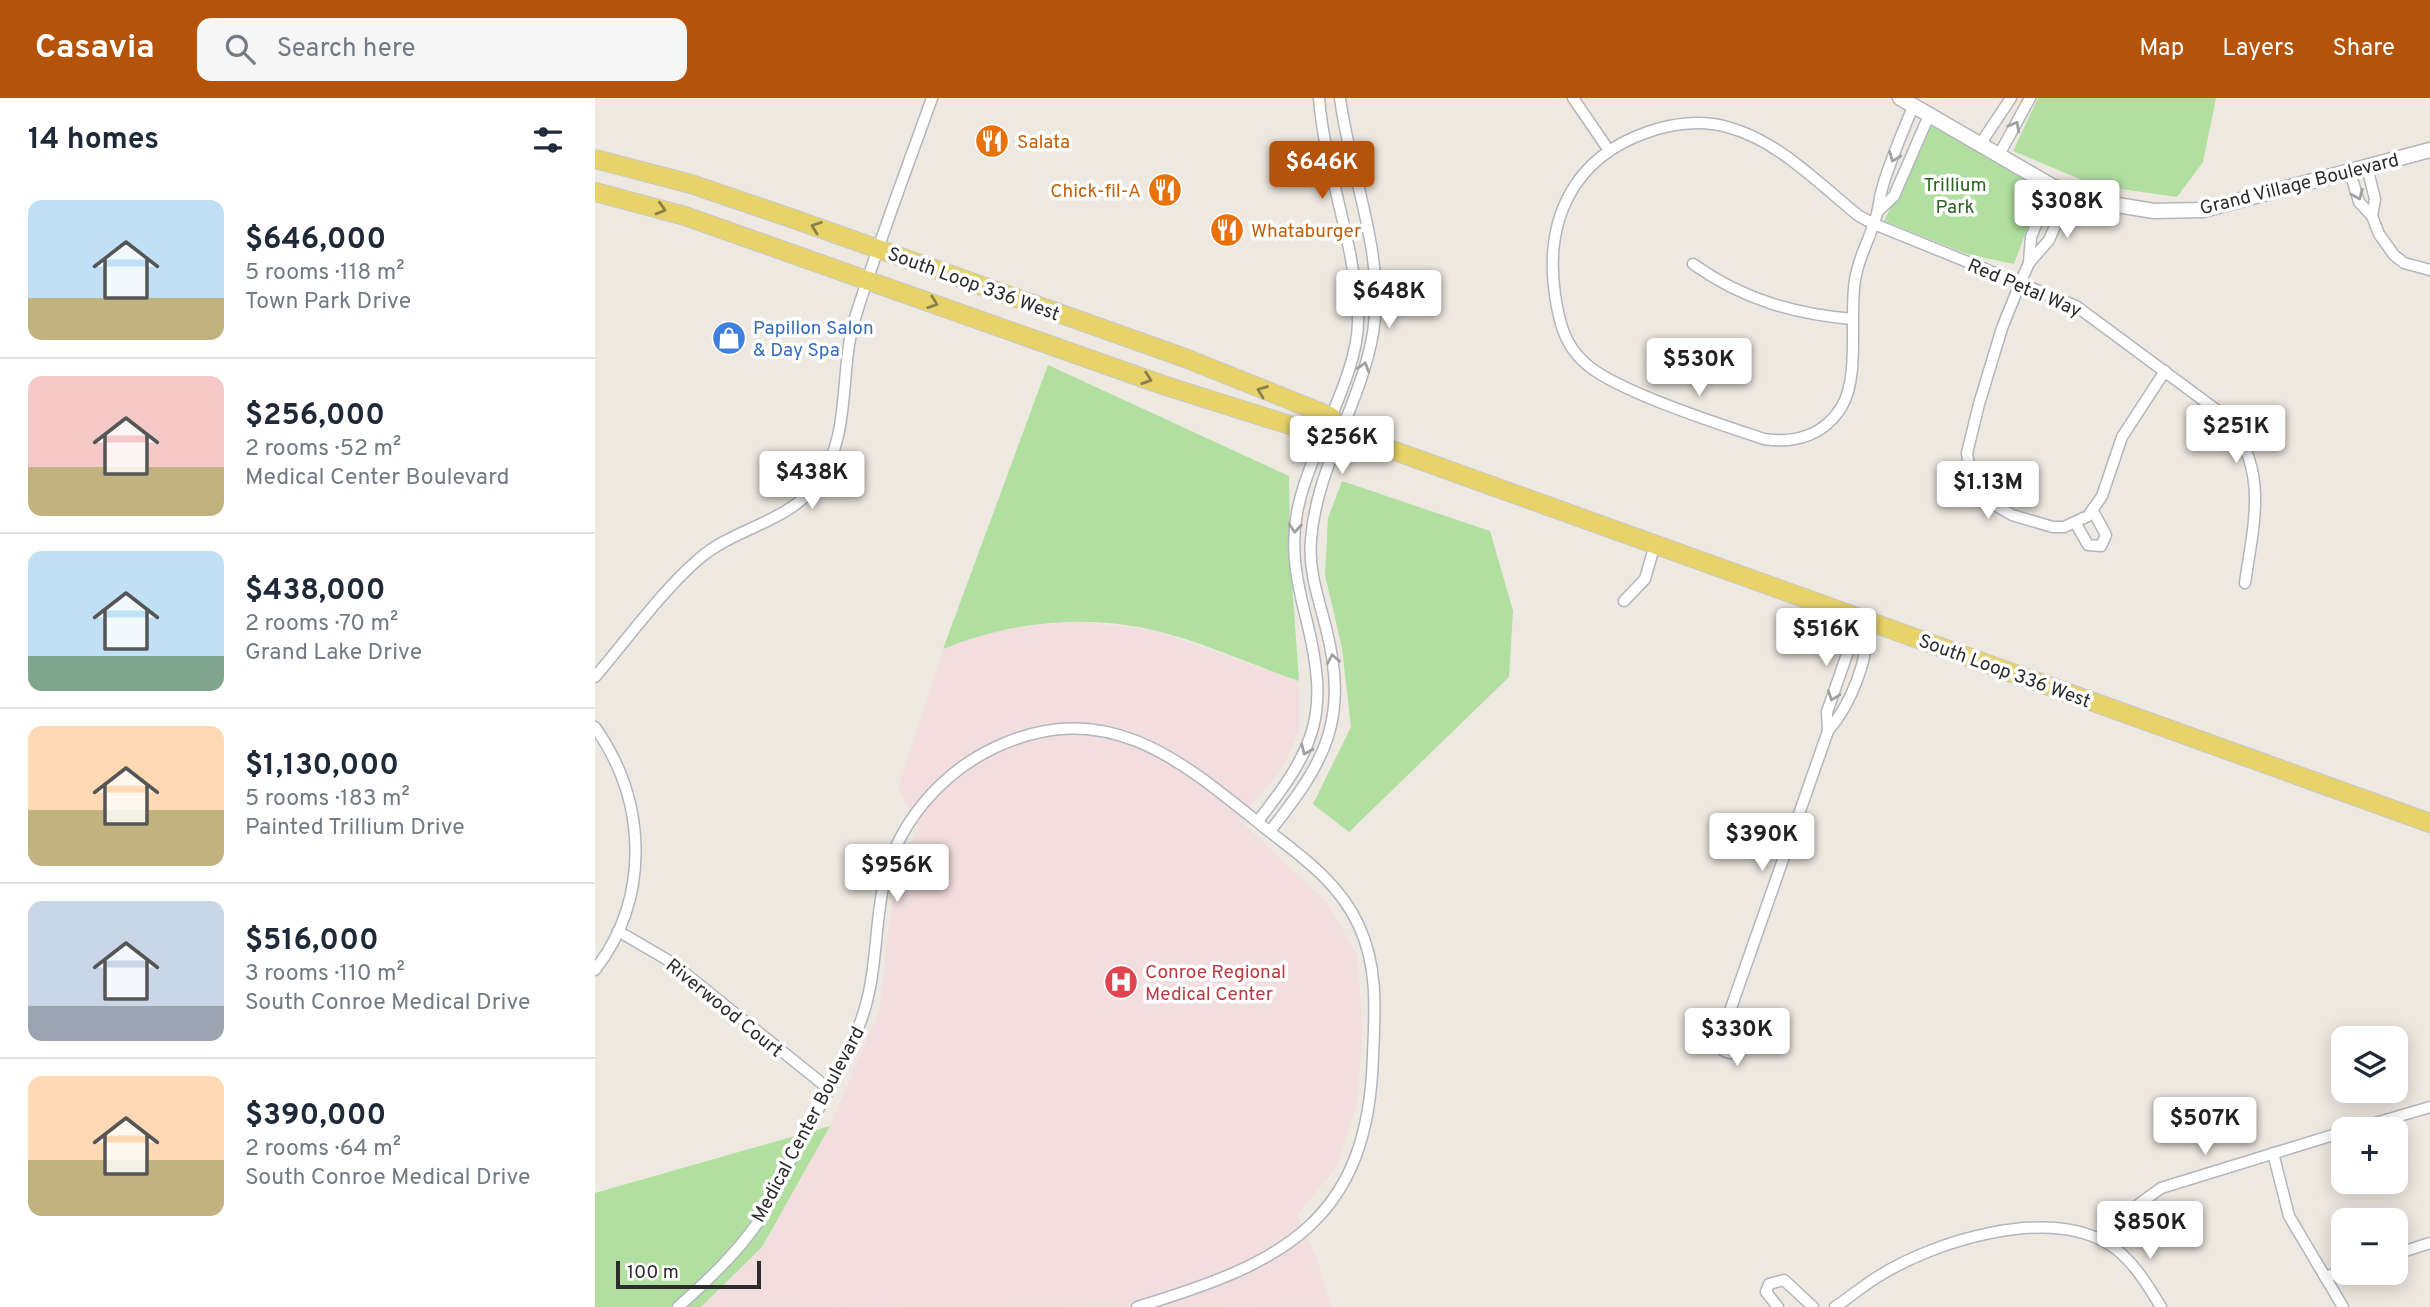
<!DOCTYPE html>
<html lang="en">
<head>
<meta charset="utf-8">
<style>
  :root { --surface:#fff; --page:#f6f6f7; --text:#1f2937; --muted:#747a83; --line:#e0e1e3; --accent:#b45309 }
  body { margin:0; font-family:Overpass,sans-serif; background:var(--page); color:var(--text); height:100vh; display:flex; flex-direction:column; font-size:26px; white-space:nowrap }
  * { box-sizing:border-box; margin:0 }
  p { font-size:23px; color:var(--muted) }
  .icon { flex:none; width:38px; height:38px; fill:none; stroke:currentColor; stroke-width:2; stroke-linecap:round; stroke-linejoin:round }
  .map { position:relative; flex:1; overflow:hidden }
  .sheet { display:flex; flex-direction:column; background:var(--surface); width:595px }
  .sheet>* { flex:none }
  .fabs { position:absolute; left:1736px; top:928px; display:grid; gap:14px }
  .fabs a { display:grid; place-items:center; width:77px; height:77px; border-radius:14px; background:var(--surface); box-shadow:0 4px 18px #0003; font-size:35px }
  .scale { position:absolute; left:21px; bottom:18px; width:145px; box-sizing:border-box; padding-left:7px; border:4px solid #2c2c2c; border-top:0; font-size:19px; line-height:24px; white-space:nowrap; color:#2c2c2c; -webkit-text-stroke:5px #fff; paint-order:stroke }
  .price { position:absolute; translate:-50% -60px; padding:0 16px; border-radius:7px; background:#fff; color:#222; font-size:23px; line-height:46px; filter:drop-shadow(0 2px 4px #0008) }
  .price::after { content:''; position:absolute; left:50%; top:42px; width:21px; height:16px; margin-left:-10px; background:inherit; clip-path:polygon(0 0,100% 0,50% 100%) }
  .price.selected { background:var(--accent); color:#fff }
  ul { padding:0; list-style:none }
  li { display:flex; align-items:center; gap:21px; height:175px; padding:0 28px }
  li+li { border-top:2px solid var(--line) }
  li span { display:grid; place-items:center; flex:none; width:196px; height:140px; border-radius:14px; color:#555 }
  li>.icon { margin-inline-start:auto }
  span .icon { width:84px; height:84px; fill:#fffc; stroke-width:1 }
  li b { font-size:30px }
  h2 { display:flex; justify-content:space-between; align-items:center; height:84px; padding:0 28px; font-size:30px }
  header { display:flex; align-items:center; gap:42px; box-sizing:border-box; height:98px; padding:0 35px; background:var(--accent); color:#fff }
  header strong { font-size:33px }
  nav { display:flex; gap:38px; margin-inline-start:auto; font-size:24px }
  .search { width:490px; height:63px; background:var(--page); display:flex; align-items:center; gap:18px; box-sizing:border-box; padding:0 24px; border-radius:14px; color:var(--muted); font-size:26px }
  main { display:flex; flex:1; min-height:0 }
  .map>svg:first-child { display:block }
  .medical { fill:#f2dede }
  .green { fill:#b1dfa0 }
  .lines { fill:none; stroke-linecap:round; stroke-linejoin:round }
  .minor-casing { stroke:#b3b5be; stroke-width:13 }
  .tertiary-casing { stroke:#b3b5be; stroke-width:17 }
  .primary-casing { stroke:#c8c8c8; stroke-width:20 }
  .minor { stroke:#fff; stroke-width:10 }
  .tertiary { stroke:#fff; stroke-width:14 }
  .primary { stroke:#e8d36a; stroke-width:18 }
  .oneway { stroke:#a0a0a0 }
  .oneway2 { stroke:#8a804b }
  .labels { text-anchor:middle; stroke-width:7; stroke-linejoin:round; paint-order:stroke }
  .food-label { font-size:19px; fill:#c56008; stroke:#fff; text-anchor:start }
  .street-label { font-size:19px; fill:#2c2c2c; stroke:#fff }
  .park-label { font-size:19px; fill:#2a6520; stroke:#fff }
  .shop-label { font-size:19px; fill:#366cbe; stroke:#fff; text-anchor:start }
  .health-label { font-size:19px; fill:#be3a42; stroke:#fff; text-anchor:start }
</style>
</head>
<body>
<header>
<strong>Casavia</strong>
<div class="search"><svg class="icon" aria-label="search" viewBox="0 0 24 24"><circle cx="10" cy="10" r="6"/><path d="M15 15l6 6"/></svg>Search here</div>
<nav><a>Map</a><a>Layers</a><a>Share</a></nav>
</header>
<main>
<section class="sheet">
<h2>14 homes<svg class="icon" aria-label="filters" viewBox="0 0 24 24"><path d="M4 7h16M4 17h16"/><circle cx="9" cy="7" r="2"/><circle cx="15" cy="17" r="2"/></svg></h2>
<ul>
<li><span style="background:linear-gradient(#bfe0f5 70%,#c2b280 0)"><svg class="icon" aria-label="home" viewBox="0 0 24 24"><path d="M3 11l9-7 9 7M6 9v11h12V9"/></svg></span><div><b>$646,000</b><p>5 rooms · 118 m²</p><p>Town Park Drive</p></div></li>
<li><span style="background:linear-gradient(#f6c9c9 65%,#c2b280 0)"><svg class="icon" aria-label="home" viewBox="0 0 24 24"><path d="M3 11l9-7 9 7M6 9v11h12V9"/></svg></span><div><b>$256,000</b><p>2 rooms · 52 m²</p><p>Medical Center Boulevard</p></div></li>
<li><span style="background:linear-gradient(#bfe0f5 75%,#7fa58c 0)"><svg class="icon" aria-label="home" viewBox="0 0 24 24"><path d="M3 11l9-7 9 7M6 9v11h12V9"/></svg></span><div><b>$438,000</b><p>2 rooms · 70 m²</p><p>Grand Lake Drive</p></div></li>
<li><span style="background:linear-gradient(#ffd9b3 60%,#c2b280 0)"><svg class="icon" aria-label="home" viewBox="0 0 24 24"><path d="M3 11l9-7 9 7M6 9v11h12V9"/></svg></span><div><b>$1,130,000</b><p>5 rooms · 183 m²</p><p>Painted Trillium Drive</p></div></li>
<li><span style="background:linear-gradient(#c9d6e8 75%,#9aa5b1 0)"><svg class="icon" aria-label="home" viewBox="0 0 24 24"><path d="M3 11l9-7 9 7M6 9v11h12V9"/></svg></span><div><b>$516,000</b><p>3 rooms · 110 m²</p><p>South Conroe Medical Drive</p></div></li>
<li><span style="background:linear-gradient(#ffd9b3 60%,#c2b280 0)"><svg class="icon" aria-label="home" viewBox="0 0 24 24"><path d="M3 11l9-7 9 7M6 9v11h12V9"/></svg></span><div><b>$390,000</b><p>2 rooms · 64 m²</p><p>South Conroe Medical Drive</p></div></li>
</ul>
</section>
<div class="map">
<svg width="1835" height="1209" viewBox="0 0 1835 1209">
  <rect width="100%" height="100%" fill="#ede8e0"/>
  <path class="medical" d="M 468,522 L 557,532 L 704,583 L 704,634 L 685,674 L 644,721 L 732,805 L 762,856 L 768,931 L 762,1006 L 742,1068 L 702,1118 L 720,1156 L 737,1209 L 511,1207 L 106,1209 L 167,1149 L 235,1028 L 285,911 L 293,832 L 305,769 L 324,728 L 303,691 L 348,551 L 382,537 Z"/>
  <g class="green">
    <path d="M 1443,0 L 1621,0 L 1608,64 L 1582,99 L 1499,87 L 1418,53 Z"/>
    <path d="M 1338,23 L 1446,93 L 1419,166 L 1372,156 L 1289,123 Z"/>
    <path d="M 453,267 L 694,378 L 695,457 L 704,583 C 657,567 606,543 558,532 C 488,516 413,524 348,551 Z"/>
    <path d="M 747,383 L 895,433 L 918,513 L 914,579 L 754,734 L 718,706 L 756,629 L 747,550 L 730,477 L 733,420 Z"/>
    <path d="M 235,1028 L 167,1149 L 106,1209 L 0,1209 L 0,1095 Z"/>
  </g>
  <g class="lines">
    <g class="minor-casing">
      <g id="minor">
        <path d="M 978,0 L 1013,51"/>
        <path d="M 1319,6 C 1308,34 1295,62 1287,91 C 1284,101 1284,112 1280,122 C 1274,142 1263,161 1260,182 C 1254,218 1265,278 1247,308 C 1230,337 1200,346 1169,341 C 1127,327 1017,292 989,264 C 969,246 964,223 960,197 C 949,121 979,59 1053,34 C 1078,25 1107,22 1132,29 C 1183,42 1224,86 1264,118 L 1279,126 L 1481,208 L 1631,319 C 1674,372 1659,423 1650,485"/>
        <path d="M 1386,45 L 1416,0"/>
        <path d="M 1405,55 L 1435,0"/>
        <path d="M 1772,69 L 1780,101 L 1777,118"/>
        <path d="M 1755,74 L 1764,104 L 1777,118 L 1784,136 L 1799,157 L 1809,165 L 1835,172"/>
        <path d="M 1474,96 L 1454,142 L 1434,165 L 1426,183 L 1407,230 L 1384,306 L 1372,355 L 1377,384 L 1386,399 L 1417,417 L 1458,429 L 1469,429 L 1493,418 L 1507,398 L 1527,339 L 1570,273"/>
        <path d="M 1284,112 L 1299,98 L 1335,15"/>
        <path d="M 1434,165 L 1436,139 L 1457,88"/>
        <path d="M 1098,166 C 1147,201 1199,216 1257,221"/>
        <path d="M 1481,426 L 1493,447 L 1506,448 L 1511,437 L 1498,413"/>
        <path d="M 1029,503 L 1050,481 L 1060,446"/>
        <path d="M 0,579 C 31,543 70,489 105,460 C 140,430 191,425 221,387 C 258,338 243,276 260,220 C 283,146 311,73 337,0"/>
        <path d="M 0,629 C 52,703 56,799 0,872"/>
        <path d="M 1233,633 C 1257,605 1274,560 1273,523"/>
        <path d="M 663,723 C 722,648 735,615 711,520 C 702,485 695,451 702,415 C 713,353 765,278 763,219 C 760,144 730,74 724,0"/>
        <path d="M 675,733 C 731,663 754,621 731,530 C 724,502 713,472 716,442 C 721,370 766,306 778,235 C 791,156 755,77 745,0"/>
        <path d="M 23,833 L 76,864 L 234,991"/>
        <path d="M 1135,923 L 1136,910 L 1233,633 L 1232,614 L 1258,539 L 1273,523"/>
        <circle cx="1137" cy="939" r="16"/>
        <path d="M 1760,1031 L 1835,1009"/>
        <path d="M 1678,1055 L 1694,1118 L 1748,1209"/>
        <path d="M 1512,1145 L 1536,1112 L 1566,1090 L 1748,1034"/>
        <path d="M 1801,1156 L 1835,1145"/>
        <path d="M 1730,1179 L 1748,1173"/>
        <path d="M 83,1209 C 111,1184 139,1158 161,1127 C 176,1105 187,1079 199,1055 C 222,1013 248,970 265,925 C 282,881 279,835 288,789 C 300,728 345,675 401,649 C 513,597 588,664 670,730 C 707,759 744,784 764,828 C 783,869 780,912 778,956 C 774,1124 688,1165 542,1209"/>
        <path d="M 1183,1209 L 1171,1194 L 1174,1186 L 1189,1182 L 1218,1209"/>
        <path d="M 1240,1209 C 1255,1199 1269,1187 1284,1178 C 1340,1143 1450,1109 1512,1145 C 1536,1159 1552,1186 1566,1209"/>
      </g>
    </g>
    <g class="tertiary-casing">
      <path id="tertiary" d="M 1305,0 L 1457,88 L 1510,105 L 1559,113 L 1608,112 L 1835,52"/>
    </g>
    <g class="primary-casing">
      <g id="primary">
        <path d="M 0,61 L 96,86 L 196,120 L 590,260 L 735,318 L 747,334"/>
        <path d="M 0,94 L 90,118 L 568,287 L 726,337 L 747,334 L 1835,725"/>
      </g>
    </g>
    <use href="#minor" class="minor"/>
    <use href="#tertiary" class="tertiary"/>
    <use href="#primary" class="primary"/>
  </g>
  <defs><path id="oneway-chevron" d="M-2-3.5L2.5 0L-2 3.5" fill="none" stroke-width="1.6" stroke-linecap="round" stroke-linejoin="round" transform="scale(1.75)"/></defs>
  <g class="oneway">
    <use href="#oneway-chevron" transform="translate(1420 28) rotate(-61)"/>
    <use href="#oneway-chevron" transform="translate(1299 59) rotate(111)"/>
    <use href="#oneway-chevron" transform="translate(1763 97) rotate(66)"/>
    <use href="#oneway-chevron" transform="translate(769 269) rotate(-73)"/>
    <use href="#oneway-chevron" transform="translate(700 430) rotate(95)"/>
    <use href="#oneway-chevron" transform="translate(738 561) rotate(-100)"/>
    <use href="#oneway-chevron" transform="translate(1238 598) rotate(109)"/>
    <use href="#oneway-chevron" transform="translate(711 652) rotate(113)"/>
  </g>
  <g class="oneway2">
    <use href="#oneway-chevron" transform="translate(66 111) rotate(16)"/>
    <use href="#oneway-chevron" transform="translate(221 129) rotate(-160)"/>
    <use href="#oneway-chevron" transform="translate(338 205) rotate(20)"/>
    <use href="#oneway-chevron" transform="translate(552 281) rotate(19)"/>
    <use href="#oneway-chevron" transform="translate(667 293) rotate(-159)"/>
  </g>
  <defs>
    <g id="restaurant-disc" transform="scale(1.75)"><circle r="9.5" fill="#e8710a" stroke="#fff"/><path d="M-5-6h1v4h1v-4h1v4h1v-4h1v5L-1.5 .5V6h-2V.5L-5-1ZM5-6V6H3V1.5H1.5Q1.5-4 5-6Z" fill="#fff"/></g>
    <g id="shop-disc" transform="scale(1.75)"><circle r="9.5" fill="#3f7fe0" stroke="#fff"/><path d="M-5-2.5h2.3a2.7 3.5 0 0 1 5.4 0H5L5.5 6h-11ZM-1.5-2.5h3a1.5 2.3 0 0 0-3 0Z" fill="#fff"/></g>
    <g id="hospital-disc" transform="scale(1.75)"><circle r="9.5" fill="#e0444e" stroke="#fff"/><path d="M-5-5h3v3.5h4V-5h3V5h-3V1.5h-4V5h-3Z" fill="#fff"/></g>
  </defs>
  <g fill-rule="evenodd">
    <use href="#restaurant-disc" x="397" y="43"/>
    <use href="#restaurant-disc" x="570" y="92"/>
    <use href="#restaurant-disc" x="632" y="132"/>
    <use href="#shop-disc" x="134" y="240"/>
    <use href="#hospital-disc" x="526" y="884"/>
  </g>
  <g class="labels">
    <g class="food-label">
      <text x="422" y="50">Salata</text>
      <text x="546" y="99" text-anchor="end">Chick-fil-A</text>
      <text x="656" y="139">Whataburger</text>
    </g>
    <g class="street-label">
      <text transform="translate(1704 85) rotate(-14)" y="7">Grand Village Boulevard</text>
      <text transform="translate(379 185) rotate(20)" y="7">South Loop 336 West</text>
      <text transform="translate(1430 189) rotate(23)" y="7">Red Petal Way</text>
      <text transform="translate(1410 572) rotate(20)" y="7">South Loop 336 West</text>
      <text transform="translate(130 909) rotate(39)" y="7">Riverwood Court</text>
      <text transform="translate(212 1026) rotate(-62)" y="7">Medical Center Boulevard</text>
    </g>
    <g class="park-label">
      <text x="1360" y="93">Trillium<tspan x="1360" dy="22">Park</tspan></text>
    </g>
    <g class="shop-label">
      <text x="158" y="236">Papillon Salon<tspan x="158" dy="22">&amp; Day Spa</tspan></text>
    </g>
    <g class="health-label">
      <text x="550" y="880">Conroe Regional<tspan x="550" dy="22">Medical Center</tspan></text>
    </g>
  </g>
</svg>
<div class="fabs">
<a><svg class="icon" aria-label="layers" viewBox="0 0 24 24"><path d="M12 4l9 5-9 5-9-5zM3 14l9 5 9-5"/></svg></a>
<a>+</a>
<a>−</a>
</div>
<div class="scale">100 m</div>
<b class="price selected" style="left:727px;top:103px">$646K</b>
<b class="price" style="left:1472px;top:142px">$308K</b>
<b class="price" style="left:794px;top:232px">$648K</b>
<b class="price" style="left:1104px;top:300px">$530K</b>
<b class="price" style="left:1641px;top:367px">$251K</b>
<b class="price" style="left:747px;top:378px">$256K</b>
<b class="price" style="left:217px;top:413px">$438K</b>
<b class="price" style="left:1393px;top:423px">$1.13M</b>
<b class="price" style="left:1231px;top:570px">$516K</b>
<b class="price" style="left:1167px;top:775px">$390K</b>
<b class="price" style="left:302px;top:806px">$956K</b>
<b class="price" style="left:1142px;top:970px">$330K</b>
<b class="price" style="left:1610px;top:1059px">$507K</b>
<b class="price" style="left:1555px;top:1163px">$850K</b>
</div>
</main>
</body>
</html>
